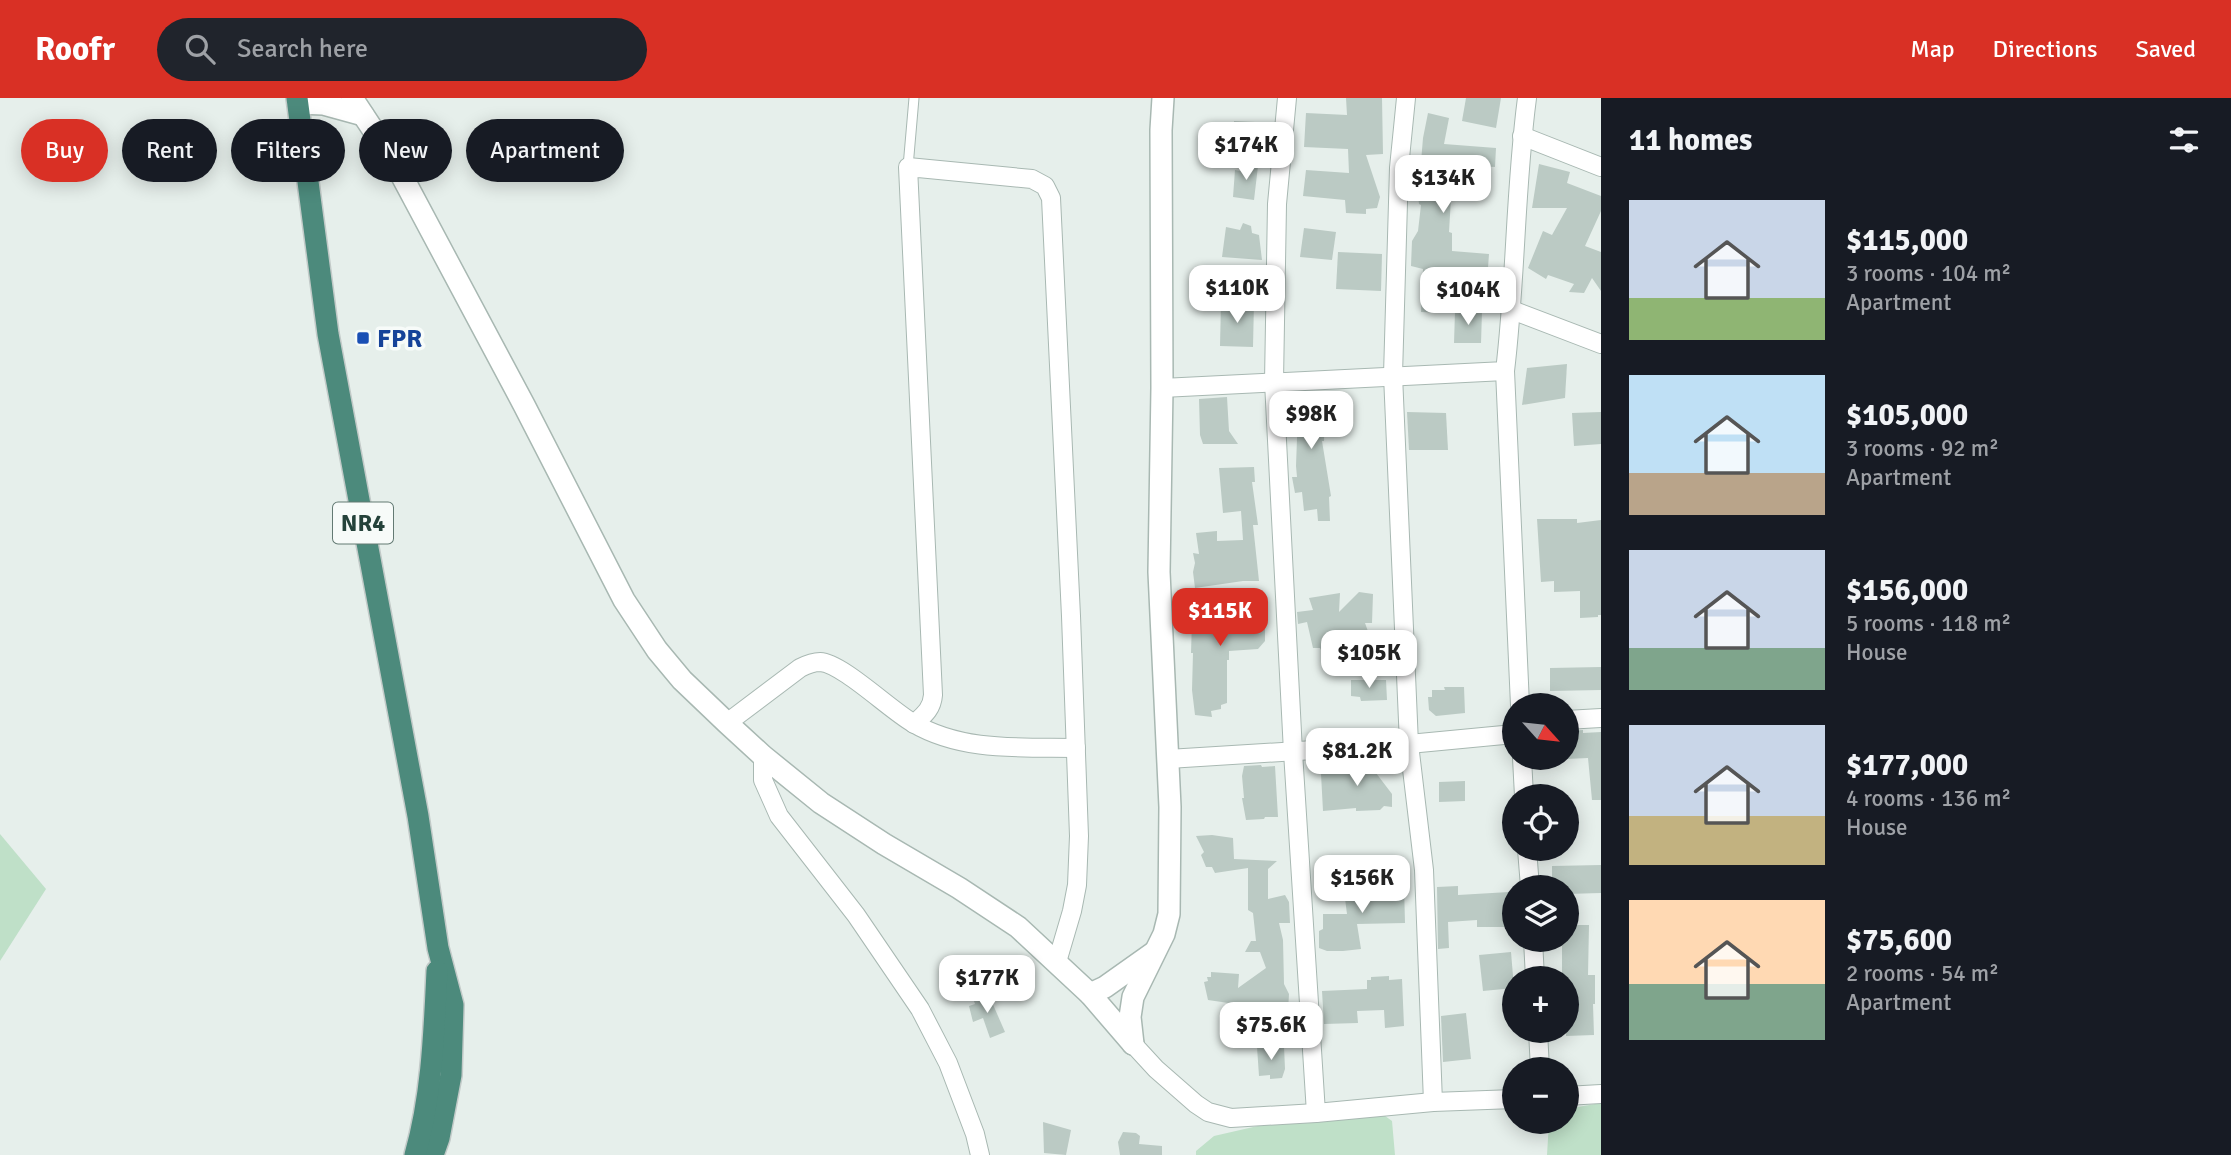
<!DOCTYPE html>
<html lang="en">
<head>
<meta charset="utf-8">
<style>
  :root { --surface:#171b24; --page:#20242c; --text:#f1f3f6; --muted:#9ea1a6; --accent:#d93025 }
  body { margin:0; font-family:Signika,sans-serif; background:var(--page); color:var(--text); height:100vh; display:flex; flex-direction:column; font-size:26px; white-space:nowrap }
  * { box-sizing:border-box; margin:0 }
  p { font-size:23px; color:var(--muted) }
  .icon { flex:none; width:38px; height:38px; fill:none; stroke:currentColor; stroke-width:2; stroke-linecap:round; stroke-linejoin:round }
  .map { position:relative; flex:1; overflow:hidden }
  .details { display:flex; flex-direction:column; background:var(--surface); width:630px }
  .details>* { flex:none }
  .hud { position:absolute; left:21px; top:21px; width:665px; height:63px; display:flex; gap:14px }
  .needle { width:46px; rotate:117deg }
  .fabs { position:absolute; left:1502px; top:595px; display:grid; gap:14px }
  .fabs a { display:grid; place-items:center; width:77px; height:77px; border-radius:50%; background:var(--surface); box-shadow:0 4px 18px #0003; font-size:35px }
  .price { position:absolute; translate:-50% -60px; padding:0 16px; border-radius:14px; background:#fff; color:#222; font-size:23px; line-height:46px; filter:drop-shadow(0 2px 4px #0008) }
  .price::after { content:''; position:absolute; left:50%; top:42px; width:21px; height:16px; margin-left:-10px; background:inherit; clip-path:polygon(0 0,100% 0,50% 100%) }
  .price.on { background:var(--accent); color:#fff }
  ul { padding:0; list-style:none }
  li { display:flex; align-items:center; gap:21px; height:175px; padding:0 28px }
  li span { display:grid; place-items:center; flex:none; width:196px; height:140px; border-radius:0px; color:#555 }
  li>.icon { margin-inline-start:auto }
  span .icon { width:84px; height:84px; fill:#fffc; stroke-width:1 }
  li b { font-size:30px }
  h2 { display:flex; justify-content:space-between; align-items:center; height:84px; padding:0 28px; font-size:30px }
  .chip { padding:0 24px; border-radius:32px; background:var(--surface); box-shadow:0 4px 18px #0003; font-size:24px; line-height:63px }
  .chip.on { background:var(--accent); color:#fff }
  header { display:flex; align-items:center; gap:42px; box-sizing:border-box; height:98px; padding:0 35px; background:var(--accent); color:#fff }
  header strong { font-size:33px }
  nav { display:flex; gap:38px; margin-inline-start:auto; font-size:24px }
  .search { width:490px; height:63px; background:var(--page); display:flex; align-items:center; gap:18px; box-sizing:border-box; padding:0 24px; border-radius:38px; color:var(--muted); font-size:26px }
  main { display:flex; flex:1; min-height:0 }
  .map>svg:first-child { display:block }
  .green { fill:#bfe0c8 }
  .building { fill:#bbcac4 }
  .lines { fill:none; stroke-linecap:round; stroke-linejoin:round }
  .service-casing { stroke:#a8b8b2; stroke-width:11 }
  .minor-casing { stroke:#a8b8b2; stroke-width:20 }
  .tertiary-casing { stroke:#a8b8b2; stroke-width:24 }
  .trunk-casing { stroke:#c2cac8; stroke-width:24 }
  .service { stroke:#fff; stroke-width:9 }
  .minor { stroke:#fff; stroke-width:18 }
  .tertiary { stroke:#fff; stroke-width:21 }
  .trunk { stroke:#4c8a7c; stroke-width:21 }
  .transit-dot { fill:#1a4fb4; stroke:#f7fbf9; stroke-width:2.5 }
  .labels { text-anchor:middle; stroke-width:7; stroke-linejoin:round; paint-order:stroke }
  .shield { fill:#f7fbf9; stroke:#637a73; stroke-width:2 }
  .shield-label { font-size:24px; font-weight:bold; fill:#24423a }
  .transit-label { font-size:26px; font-weight:bold; fill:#164399; stroke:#f7fbf9; text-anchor:start }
</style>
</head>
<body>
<header>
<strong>Roofr</strong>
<div class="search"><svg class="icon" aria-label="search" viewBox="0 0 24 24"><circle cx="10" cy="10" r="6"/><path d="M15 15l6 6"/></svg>Search here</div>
<nav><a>Map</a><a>Directions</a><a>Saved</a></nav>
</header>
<main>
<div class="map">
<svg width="1601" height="1057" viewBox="0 0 1601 1057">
  <rect width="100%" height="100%" fill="#e6efeb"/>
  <g class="green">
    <path d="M 0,736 L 46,791 L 0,863 Z"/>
    <path d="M 1601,1005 L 1601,1057 L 1547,1057 L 1549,1024 L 1566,1024 L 1566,1011 Z"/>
    <path d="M 1381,1015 L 1392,1023 L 1395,1057 L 1196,1057 L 1196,1053 L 1214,1038 L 1262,1027 L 1310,1025 Z"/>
  </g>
  <g class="building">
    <path d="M 1346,0 L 1382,0 L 1383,56 L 1366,57 L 1380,99 L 1377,110 L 1366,111 L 1366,116 L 1346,115 L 1345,102 L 1303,98 L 1306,72 L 1349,75 L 1348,51 L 1304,49 L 1306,15 L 1347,17 Z"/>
    <path d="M 1466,0 L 1501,0 L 1496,30 L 1462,23 Z"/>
    <path d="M 1428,15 L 1449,20 L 1444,46 L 1496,50 L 1495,69 L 1453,66 L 1449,134 L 1452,135 L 1452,153 L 1489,156 L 1487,183 L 1445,180 L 1444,215 L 1421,214 L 1423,171 L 1411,168 L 1412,143 L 1418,133 L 1421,107 L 1419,106 L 1417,88 L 1419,88 L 1423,40 Z"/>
    <path d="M 1234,23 L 1255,24 L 1254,29 L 1263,29 L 1262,36 L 1270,36 L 1269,47 L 1233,45 Z"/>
    <path d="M 1241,66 L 1258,68 L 1254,102 L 1233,99 L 1235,72 L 1240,73 Z"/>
    <path d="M 1539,66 L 1570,74 L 1567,85 L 1601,98 L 1601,113 L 1585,148 L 1601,154 L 1601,193 L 1592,180 L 1584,195 L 1569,194 L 1574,186 L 1548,177 L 1546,181 L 1528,170 L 1543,133 L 1552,137 L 1567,110 L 1532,110 Z"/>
    <path d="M 1243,125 L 1251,128 L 1252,135 L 1259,137 L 1262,162 L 1222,159 L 1226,129 L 1240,132 Z"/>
    <path d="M 1304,130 L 1336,134 L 1332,162 L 1300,159 Z"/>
    <path d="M 1338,154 L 1382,156 L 1381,193 L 1336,191 Z"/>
    <path d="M 1254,204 L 1253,249 L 1220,248 L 1221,205 Z"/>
    <path d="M 1455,213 L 1482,214 L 1481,245 L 1454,245 Z"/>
    <path d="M 1567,266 L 1565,300 L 1522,307 L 1527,270 Z"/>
    <path d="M 1329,293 L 1327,314 L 1325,314 L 1324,343 L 1322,343 L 1331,398 L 1329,399 L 1330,423 L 1318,423 L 1317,411 L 1304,413 L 1302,394 L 1295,395 L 1292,379 L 1297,379 L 1296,368 L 1298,313 L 1288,312 L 1286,295 Z"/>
    <path d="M 1227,299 L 1229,333 L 1238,346 L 1203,346 L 1200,337 L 1199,301 Z"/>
    <path d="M 1407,314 L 1446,315 L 1448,352 L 1409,352 Z"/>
    <path d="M 1601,314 L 1601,346 L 1574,348 L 1572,315 Z"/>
    <path d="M 1254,369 L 1255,384 L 1252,384 L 1258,427 L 1253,427 L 1259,483 L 1243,483 L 1195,490 L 1193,474 L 1195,465 L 1193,455 L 1199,456 L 1196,435 L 1217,433 L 1217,443 L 1243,442 L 1241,413 L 1223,415 L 1219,370 Z"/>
    <path d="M 1537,421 L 1577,421 L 1577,425 L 1601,422 L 1601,517 L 1598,517 L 1598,519 L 1580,520 L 1580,493 L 1554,494 L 1554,483 L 1541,484 Z"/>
    <path d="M 1359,494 L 1373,496 L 1372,525 L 1365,525 L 1370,539 L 1339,539 L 1339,553 L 1322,554 L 1320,550 L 1313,550 L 1307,524 L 1298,526 L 1297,514 L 1313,512 L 1309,500 L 1340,495 L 1339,514 Z"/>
    <path d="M 1197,504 L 1258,507 L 1257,511 L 1261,512 L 1259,518 L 1265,518 L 1265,543 L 1258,551 L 1229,553 L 1229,562 L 1227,562 L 1227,605 L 1221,607 L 1221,611 L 1211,613 L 1212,619 L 1195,617 L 1192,592 L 1193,555 L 1191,555 L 1192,523 L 1189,523 L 1190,509 L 1197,508 Z"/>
    <path d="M 1601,569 L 1601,592 L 1550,593 L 1550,570 Z"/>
    <path d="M 1351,582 L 1386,582 L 1387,602 L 1361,603 L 1360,599 L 1351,598 Z"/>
    <path d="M 1444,589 L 1464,589 L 1465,615 L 1436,618 L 1429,612 L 1428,599 L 1432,599 L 1432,592 L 1445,592 Z"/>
    <path d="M 1583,632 L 1583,635 L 1601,634 L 1601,702 L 1592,702 L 1588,660 L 1566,661 L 1566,633 Z"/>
    <path d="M 1387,659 L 1389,667 L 1376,675 L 1392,696 L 1392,709 L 1384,708 L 1380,712 L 1356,713 L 1356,710 L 1323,713 L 1321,676 L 1355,674 L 1354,661 Z"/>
    <path d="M 1261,667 L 1262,669 L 1275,668 L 1278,719 L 1265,719 L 1264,721 L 1246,722 L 1242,700 L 1244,700 L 1242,678 L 1244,668 Z"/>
    <path d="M 1465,683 L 1465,703 L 1439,704 L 1439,684 Z"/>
    <path d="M 1212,737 L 1233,740 L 1234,761 L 1277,763 L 1268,771 L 1268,801 L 1285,797 L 1289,804 L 1290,825 L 1279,825 L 1283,842 L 1284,886 L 1289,896 L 1288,913 L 1281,912 L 1282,915 L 1287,914 L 1286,932 L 1290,946 L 1275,947 L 1273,911 L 1259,909 L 1257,905 L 1249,908 L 1208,902 L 1204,884 L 1208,883 L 1207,879 L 1211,879 L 1211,874 L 1239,876 L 1238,890 L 1266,870 L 1260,854 L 1245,854 L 1251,843 L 1256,843 L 1253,815 L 1248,812 L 1248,770 L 1215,775 L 1212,769 L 1206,769 L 1201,757 L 1204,754 L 1196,738 Z"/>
    <path d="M 1601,767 L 1601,795 L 1566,796 L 1566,789 L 1552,789 L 1552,768 Z"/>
    <path d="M 1343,785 L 1357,786 L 1357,788 L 1404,787 L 1405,825 L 1357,826 L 1361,851 L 1343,853 L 1327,853 L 1319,850 L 1319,833 L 1323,831 L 1323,816 L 1347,816 Z"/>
    <path d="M 1458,788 L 1458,797 L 1509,794 L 1510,807 L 1514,807 L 1514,829 L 1477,829 L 1477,822 L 1448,824 L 1449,850 L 1438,851 L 1437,789 Z"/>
    <path d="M 1566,827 L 1589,827 L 1588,877 L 1595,877 L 1595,906 L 1593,906 L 1594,937 L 1566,938 L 1566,880 L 1562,880 L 1562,842 L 1566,842 Z"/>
    <path d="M 1511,854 L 1514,890 L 1483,893 L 1479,857 Z"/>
    <path d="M 1389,878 L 1389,882 L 1402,881 L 1404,928 L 1385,930 L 1384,912 L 1357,913 L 1358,925 L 1324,926 L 1322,893 L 1367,891 L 1367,882 L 1371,882 L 1371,879 Z"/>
    <path d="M 985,896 L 987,902 L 991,902 L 1005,934 L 990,940 L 983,920 L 973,924 L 969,908 L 975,906 L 973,900 Z"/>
    <path d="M 1466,915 L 1471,961 L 1443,964 L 1441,918 Z"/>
    <path d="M 1284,948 L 1285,971 L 1282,980 L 1270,981 L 1270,977 L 1259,978 L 1257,949 Z"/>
    <path d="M 1043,1024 L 1071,1032 L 1066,1057 L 1044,1055 Z"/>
    <path d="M 1123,1034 L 1136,1035 L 1140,1038 L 1139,1046 L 1162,1048 L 1162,1057 L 1120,1057 L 1118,1044 Z"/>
  </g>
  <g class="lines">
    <g class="service-casing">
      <path id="service" d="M 908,69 L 914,0"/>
    </g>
    <g class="minor-casing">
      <g id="minor">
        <path d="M 1287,0 L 1277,106 L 1274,284 L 1293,654 L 1316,1015"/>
        <path d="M 1406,0 L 1399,70 L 1393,277 L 1409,646 L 1424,772 L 1433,1004"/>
        <path d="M 1522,38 L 1601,69"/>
        <path d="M 1512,212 L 1601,246"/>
        <path d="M 1505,273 L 1520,607"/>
        <path d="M 1162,290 L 1505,273 C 1516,182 1515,90 1527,0"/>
        <path d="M 1566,622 L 1601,620"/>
        <path d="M 727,625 L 800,570 C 806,567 812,564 820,564 C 842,565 890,612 913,625 C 962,654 1021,649 1076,650"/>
        <path d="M 914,626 C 924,617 932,611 933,597 L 908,69 L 1032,81 L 1045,88 L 1051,100 L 1071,518 L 1079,738 L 1077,787 L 1072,813 L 1057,864"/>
        <path d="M 763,658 L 763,682 L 779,718 L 856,817 L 920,911 L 948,965 L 975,1036 L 980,1057"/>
        <path d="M 1522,660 L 1524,698"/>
        <path d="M 1168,661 L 1409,646 L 1514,636"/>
        <path d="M 1527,751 L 1530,789"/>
        <path d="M 1533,842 L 1535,880"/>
        <path d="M 1538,933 L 1540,971"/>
        <path d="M 1133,946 L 1156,971 L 1196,1006 L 1208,1014 L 1231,1020 L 1316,1015 L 1433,1004 L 1514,1001"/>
        <path d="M 1566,998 L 1601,996"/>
      </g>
    </g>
    <g class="tertiary-casing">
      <g id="tertiary">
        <path d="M 352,0 L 395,65 L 524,307 L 624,502 L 657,552 L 682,582 L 727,625 L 763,658 L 821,705 L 884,746 L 959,790 L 1018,829 L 1090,896 L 1133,946"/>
        <path d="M 298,5 L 323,6 L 363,17"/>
        <path d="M 1090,896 L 1105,889 L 1153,855"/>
        <path d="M 1133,946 L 1130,919 L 1133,899 L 1164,836 L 1169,816 L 1170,709 L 1159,474 L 1162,290 L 1161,32 L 1163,0"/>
      </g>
    </g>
    <g class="trunk-casing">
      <g id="trunk">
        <path d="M 297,0 L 328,236 L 418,718 L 438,850 L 453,907 L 451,977 L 439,1040 L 433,1057"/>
        <path d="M 415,1057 C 432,997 434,935 437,873"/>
      </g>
    </g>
    <use href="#service" class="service"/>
    <use href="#minor" class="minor"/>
    <use href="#tertiary" class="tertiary"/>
    <use href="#trunk" class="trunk"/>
  </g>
  <rect class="transit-dot" x="356" y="233" width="14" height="14" rx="3.5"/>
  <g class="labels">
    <rect class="shield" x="333" y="404.5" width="60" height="41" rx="5"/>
    <g class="shield-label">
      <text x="363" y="433">NR4</text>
    </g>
    <g class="transit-label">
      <text x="377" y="249">FPR</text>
    </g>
  </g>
</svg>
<div class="fabs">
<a><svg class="needle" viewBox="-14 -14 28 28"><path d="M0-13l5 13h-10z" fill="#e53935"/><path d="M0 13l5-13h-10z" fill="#9ea1a6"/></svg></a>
<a><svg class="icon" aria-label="locate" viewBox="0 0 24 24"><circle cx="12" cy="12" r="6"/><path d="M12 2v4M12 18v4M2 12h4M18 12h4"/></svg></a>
<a><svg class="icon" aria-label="layers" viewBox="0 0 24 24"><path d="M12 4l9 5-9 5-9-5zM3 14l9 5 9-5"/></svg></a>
<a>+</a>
<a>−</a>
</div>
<b class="price" style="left:1246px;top:84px">$174K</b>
<b class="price" style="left:1443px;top:117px">$134K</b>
<b class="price" style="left:1237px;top:227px">$110K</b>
<b class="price" style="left:1468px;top:229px">$104K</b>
<b class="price" style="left:1311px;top:353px">$98K</b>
<b class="price on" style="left:1220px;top:550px">$115K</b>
<b class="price" style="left:1369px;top:592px">$105K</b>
<b class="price" style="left:1357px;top:690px">$81.2K</b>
<b class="price" style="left:1362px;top:817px">$156K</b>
<b class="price" style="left:987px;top:917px">$177K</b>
<b class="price" style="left:1271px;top:964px">$75.6K</b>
<div class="hud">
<a class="chip on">Buy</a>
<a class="chip">Rent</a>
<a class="chip">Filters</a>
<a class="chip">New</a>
<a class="chip">Apartment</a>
</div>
</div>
<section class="details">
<h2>11 homes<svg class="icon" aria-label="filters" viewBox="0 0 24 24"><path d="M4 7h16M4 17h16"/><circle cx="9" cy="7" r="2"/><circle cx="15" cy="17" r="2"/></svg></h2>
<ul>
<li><span style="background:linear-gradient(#c9d6e8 70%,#8fb573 0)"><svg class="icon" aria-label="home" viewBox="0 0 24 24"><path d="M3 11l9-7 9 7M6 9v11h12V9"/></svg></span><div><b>$115,000</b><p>3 rooms · 104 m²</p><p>Apartment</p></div></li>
<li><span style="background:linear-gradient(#bfe0f5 70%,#b9a48a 0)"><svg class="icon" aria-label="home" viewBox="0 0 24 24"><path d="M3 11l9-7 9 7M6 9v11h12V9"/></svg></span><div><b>$105,000</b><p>3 rooms · 92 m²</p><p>Apartment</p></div></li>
<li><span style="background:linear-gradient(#c9d6e8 70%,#7fa58c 0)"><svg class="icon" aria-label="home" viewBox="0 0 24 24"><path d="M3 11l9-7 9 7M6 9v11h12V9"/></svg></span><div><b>$156,000</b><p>5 rooms · 118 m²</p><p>House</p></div></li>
<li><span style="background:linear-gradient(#c9d6e8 65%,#c2b280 0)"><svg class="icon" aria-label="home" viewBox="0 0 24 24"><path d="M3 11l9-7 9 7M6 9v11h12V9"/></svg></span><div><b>$177,000</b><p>4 rooms · 136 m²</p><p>House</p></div></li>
<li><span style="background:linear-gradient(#ffd9b3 60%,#7fa58c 0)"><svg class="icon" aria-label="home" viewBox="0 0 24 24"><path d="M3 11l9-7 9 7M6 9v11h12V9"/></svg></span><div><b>$75,600</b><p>2 rooms · 54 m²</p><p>Apartment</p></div></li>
</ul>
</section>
</main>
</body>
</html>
